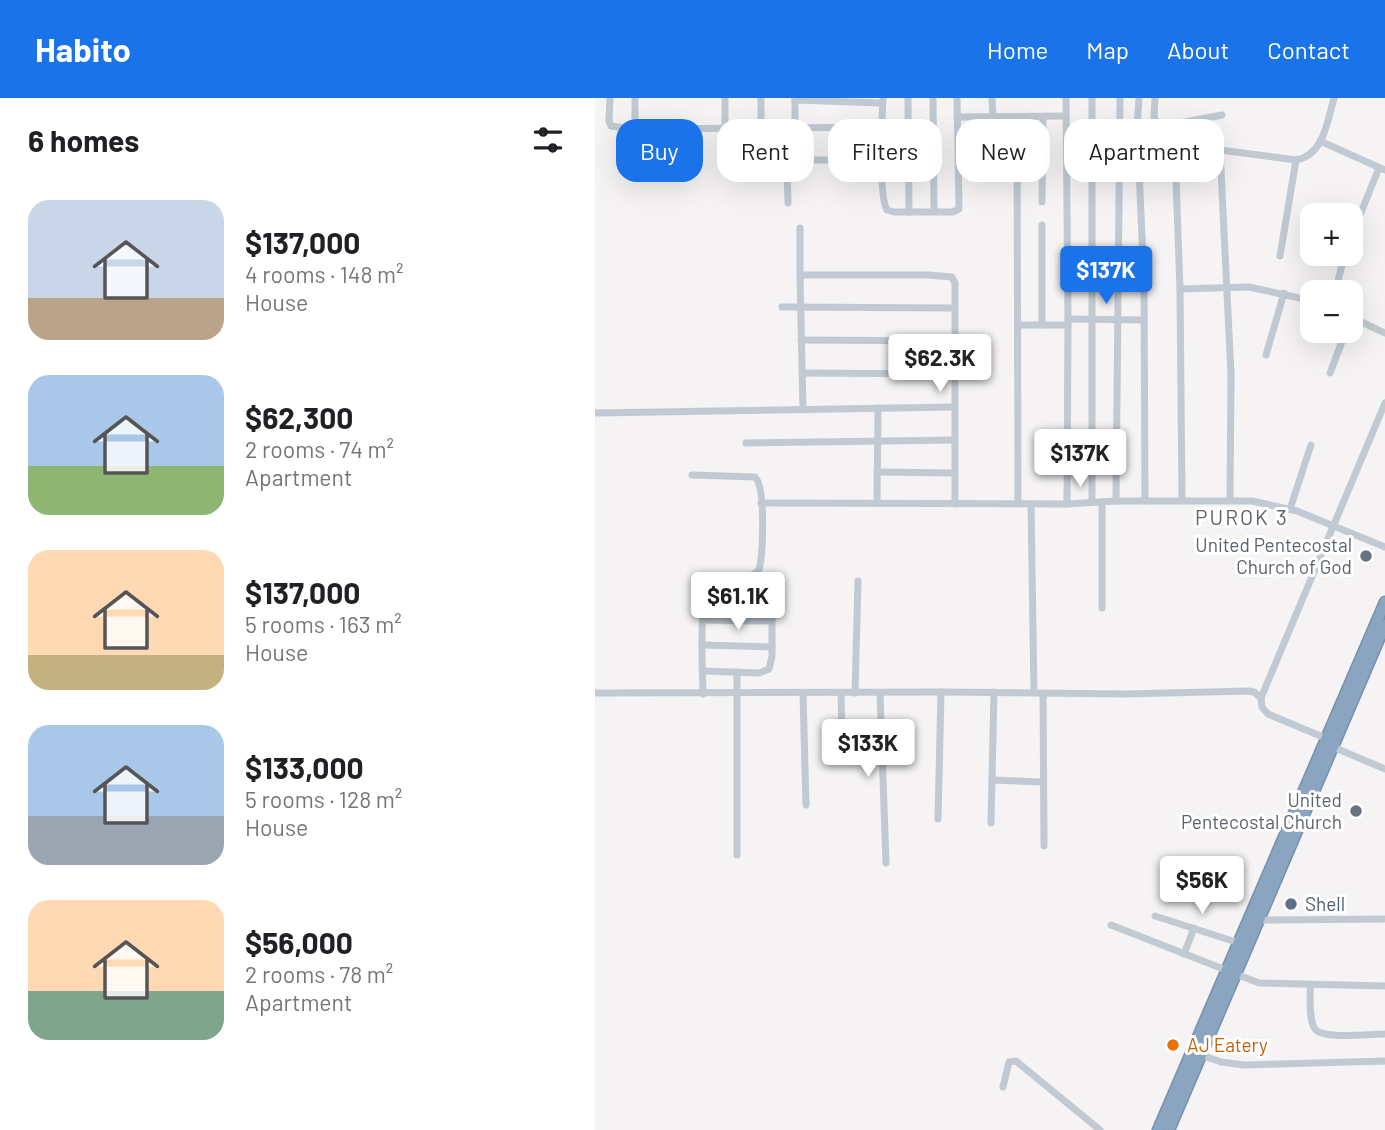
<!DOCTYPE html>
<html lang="en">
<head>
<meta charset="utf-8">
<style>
  :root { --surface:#fff; --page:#f2f2f2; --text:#202124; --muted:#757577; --accent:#1a73e8 }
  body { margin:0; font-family:Barlow,sans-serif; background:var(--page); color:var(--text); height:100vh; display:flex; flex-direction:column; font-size:26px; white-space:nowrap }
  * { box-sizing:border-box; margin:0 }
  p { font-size:23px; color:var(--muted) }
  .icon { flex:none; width:38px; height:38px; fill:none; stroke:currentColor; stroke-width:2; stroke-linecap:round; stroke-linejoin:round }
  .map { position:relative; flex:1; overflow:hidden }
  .sheet { display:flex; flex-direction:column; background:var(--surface); width:595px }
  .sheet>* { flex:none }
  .banner { position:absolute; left:21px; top:21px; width:663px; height:63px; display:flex; gap:14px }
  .buttons { position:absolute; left:705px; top:105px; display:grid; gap:14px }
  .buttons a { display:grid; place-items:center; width:63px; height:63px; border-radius:14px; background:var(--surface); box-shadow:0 7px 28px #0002; font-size:35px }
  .price { position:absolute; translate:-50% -60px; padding:0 16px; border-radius:7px; background:#fff; color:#222; font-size:23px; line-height:46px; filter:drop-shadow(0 2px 4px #0008) }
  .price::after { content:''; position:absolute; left:50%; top:42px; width:21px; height:16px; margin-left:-10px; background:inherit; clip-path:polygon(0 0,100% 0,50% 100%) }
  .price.current { background:var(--accent); color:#fff }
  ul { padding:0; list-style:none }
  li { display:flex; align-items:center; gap:21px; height:175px; padding:0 28px }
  li span { display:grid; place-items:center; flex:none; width:196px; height:140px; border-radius:21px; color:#555 }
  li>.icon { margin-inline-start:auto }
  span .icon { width:84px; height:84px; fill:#fffc; stroke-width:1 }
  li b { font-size:30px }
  h2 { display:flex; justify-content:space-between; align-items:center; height:84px; padding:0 28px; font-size:30px }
  .tag { padding:0 24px; border-radius:21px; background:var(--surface); box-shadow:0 7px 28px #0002; font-size:24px; line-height:63px }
  .tag.current { background:var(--accent); color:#fff }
  header { display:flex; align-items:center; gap:42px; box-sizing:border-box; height:98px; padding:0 35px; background:var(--accent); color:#fff }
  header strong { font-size:33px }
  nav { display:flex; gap:38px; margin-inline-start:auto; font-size:24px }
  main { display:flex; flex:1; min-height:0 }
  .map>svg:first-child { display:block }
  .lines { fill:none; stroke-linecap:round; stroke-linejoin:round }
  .highway-casing { stroke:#7690ad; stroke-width:13 }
  .minor { stroke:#c1cad2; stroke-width:7 }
  .highway { stroke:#8ba5c1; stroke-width:10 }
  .worship-dot { fill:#6b7280; stroke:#fff; stroke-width:2.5 }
  .service-dot { fill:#5c6f8a; stroke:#fff; stroke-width:2.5 }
  .food-dot { fill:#e8710a; stroke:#fff; stroke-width:2.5 }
  .labels { text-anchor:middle; stroke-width:6; stroke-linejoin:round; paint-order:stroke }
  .worship-label { font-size:19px; fill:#5b616d; stroke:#fff; text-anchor:end }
  .service-label { font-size:19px; fill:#4e5e75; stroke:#fff; text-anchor:start }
  .food-label { font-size:19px; fill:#c56008; stroke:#fff; text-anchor:start }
  .neighbourhood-label { font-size:21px; letter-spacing:2px; fill:#5f6368; stroke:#fff }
</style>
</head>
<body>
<header>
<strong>Habito</strong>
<nav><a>Home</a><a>Map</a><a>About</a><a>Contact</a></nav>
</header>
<main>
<section class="sheet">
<h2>6 homes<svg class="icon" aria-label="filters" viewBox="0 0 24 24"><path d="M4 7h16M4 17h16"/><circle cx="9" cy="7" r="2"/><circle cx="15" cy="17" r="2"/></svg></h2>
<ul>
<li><span style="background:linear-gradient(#c9d6e8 70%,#b9a48a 0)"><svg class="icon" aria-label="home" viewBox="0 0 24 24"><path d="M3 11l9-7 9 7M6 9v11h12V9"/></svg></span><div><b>$137,000</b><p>4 rooms · 148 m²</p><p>House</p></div></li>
<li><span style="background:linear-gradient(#a9c7e8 65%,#8fb573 0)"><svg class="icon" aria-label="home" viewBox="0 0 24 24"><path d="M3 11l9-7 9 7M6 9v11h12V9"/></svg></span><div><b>$62,300</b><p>2 rooms · 74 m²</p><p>Apartment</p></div></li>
<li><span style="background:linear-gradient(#ffd9b3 75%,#c2b280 0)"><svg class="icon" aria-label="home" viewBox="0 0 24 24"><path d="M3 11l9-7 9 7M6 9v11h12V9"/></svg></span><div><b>$137,000</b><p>5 rooms · 163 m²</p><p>House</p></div></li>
<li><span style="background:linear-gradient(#a9c7e8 65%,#9aa5b1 0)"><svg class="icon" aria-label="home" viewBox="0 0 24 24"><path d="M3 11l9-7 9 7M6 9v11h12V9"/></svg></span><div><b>$133,000</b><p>5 rooms · 128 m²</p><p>House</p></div></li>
<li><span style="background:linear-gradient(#ffd9b3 65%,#7fa58c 0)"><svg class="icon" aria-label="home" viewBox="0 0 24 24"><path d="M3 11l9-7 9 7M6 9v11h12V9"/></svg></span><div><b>$56,000</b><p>2 rooms · 78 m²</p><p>Apartment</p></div></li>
</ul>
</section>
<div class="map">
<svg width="790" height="1032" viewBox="0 0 790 1032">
  <rect width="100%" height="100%" fill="#f5f3f3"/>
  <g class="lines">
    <g class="highway-casing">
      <g id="highway">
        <path d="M 563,1032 L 790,504"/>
        <path d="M 574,1032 L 790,527"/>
      </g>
    </g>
    <g class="minor">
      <path d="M 15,0 L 14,23 L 16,28 L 22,29 C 110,33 198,28 287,30"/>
      <path d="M 40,0 L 40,30"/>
      <path d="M 130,0 L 130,32"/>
      <path d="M 166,0 L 166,30"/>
      <path d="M 288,0 C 287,22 283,96 292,112 L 299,114 L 358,114 L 364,111 L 362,0"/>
      <path d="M 313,0 L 314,114"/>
      <path d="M 338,0 L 339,113"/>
      <path d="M 397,0 L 398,19"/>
      <path d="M 471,0 L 473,221 L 472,406"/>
      <path d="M 497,0 L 497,404"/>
      <path d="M 544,0 L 542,29 L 549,182 L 550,403"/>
      <path d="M 560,0 L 559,19 L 562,25 L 579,26 L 627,17"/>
      <path d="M 200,1 L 200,28"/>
      <path d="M 200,2 L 287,5"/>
      <path d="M 362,19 L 471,18"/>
      <path d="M 422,19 L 423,406"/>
      <path d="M 579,26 L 585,191 L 587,402"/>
      <path d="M 191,29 L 193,105"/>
      <path d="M 725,43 L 790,72"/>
      <path d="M 579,50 L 625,52 L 701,62 C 729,57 732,24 739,0"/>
      <path d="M 625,52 L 636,276 L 635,401"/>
      <path d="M 192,62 L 287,62"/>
      <path d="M 390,62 L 423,62"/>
      <path d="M 447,104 L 448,19"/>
      <path d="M 447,127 L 447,227"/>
      <path d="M 756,139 L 784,70"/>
      <path d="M 685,158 L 701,62"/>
      <path d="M 205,177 L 205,130"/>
      <path d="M 585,191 L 654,189 L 718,203"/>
      <path d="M 740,194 L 750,156"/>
      <path d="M 187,209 L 360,210"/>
      <path d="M 756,219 L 790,235"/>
      <path d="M 473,221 L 549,222"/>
      <path d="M 423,227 L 473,227"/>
      <path d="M 206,242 L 361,243"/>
      <path d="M 671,257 L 689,195"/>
      <path d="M 207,275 L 359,276"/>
      <path d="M 735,275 L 751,233"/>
      <path d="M 208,311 L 205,177 L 333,177 L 357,179 L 360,185 L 360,406"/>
      <path d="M 0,315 L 359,309"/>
      <path d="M 151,345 L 360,342"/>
      <path d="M 282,374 L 360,375"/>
      <path d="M 97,377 L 160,379 C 171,389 168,456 164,472 L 156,478 L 121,479 C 101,494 108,571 108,596"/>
      <path d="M 521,403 L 525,0"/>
      <path d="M 507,404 L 507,510"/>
      <path d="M 166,405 L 472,406 L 521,403 L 657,403 L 702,413 L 790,449"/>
      <path d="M 282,405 L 283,310"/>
      <path d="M 436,406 L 439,595"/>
      <path d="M 695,411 L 716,347"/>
      <path d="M 108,522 L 177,523"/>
      <path d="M 130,523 L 130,502"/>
      <path d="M 153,523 L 153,503"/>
      <path d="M 108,547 L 177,549"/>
      <path d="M 108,573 L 164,575 L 174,571 L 177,558 L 177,507"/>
      <path d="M 0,595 L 346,594 L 530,596 L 653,593 L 659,594 L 666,600"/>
      <path d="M 208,595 L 211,707"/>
      <path d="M 246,595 L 247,638"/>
      <path d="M 260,595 L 263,483"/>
      <path d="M 285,595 L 291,765"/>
      <path d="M 448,595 L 449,748"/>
      <path d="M 735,642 L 673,616 L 667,609 L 666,600 L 790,305"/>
      <path d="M 738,649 L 790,671"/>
      <path d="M 397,682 L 448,684"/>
      <path d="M 343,721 L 346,594"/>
      <path d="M 396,725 L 399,594"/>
      <path d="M 142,757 L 142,574"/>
      <path d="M 560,818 L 644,845"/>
      <path d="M 661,822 L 790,821"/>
      <path d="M 516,827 L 664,885 L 790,888"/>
      <path d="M 589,856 L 599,830"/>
      <path d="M 715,887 C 716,899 713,921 720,931 C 728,942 776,936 790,936"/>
      <path d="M 606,957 L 626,964 L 649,967 L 790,963"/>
      <path d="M 408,989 L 414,964 L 421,963 L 505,1032"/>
    </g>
    <use href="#highway" class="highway"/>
  </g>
  <g class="worship-dot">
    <circle cx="771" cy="458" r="7"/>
    <circle cx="761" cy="713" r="7"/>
  </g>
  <circle class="service-dot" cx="696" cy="806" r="7"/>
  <circle class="food-dot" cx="578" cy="947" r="7"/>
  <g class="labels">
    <g class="worship-label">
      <text x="757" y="454">United Pentecostal<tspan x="757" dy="22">Church of God</tspan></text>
      <text x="747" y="709">United<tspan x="747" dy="22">Pentecostal Church</tspan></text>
    </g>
    <g class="service-label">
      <text x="710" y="813">Shell</text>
    </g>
    <g class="food-label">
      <text x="592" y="954">AJ Eatery</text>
    </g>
    <g class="neighbourhood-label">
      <text x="647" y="427">PUROK 3</text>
    </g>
  </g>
</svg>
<div class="buttons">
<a>+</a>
<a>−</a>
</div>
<b class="price current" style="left:511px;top:208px">$137K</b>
<b class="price" style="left:345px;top:296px">$62.3K</b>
<b class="price" style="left:485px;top:391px">$137K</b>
<b class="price" style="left:143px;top:534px">$61.1K</b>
<b class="price" style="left:273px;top:681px">$133K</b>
<b class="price" style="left:607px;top:818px">$56K</b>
<div class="banner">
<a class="tag current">Buy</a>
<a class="tag">Rent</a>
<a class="tag">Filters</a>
<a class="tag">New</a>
<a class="tag">Apartment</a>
</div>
</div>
</main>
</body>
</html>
